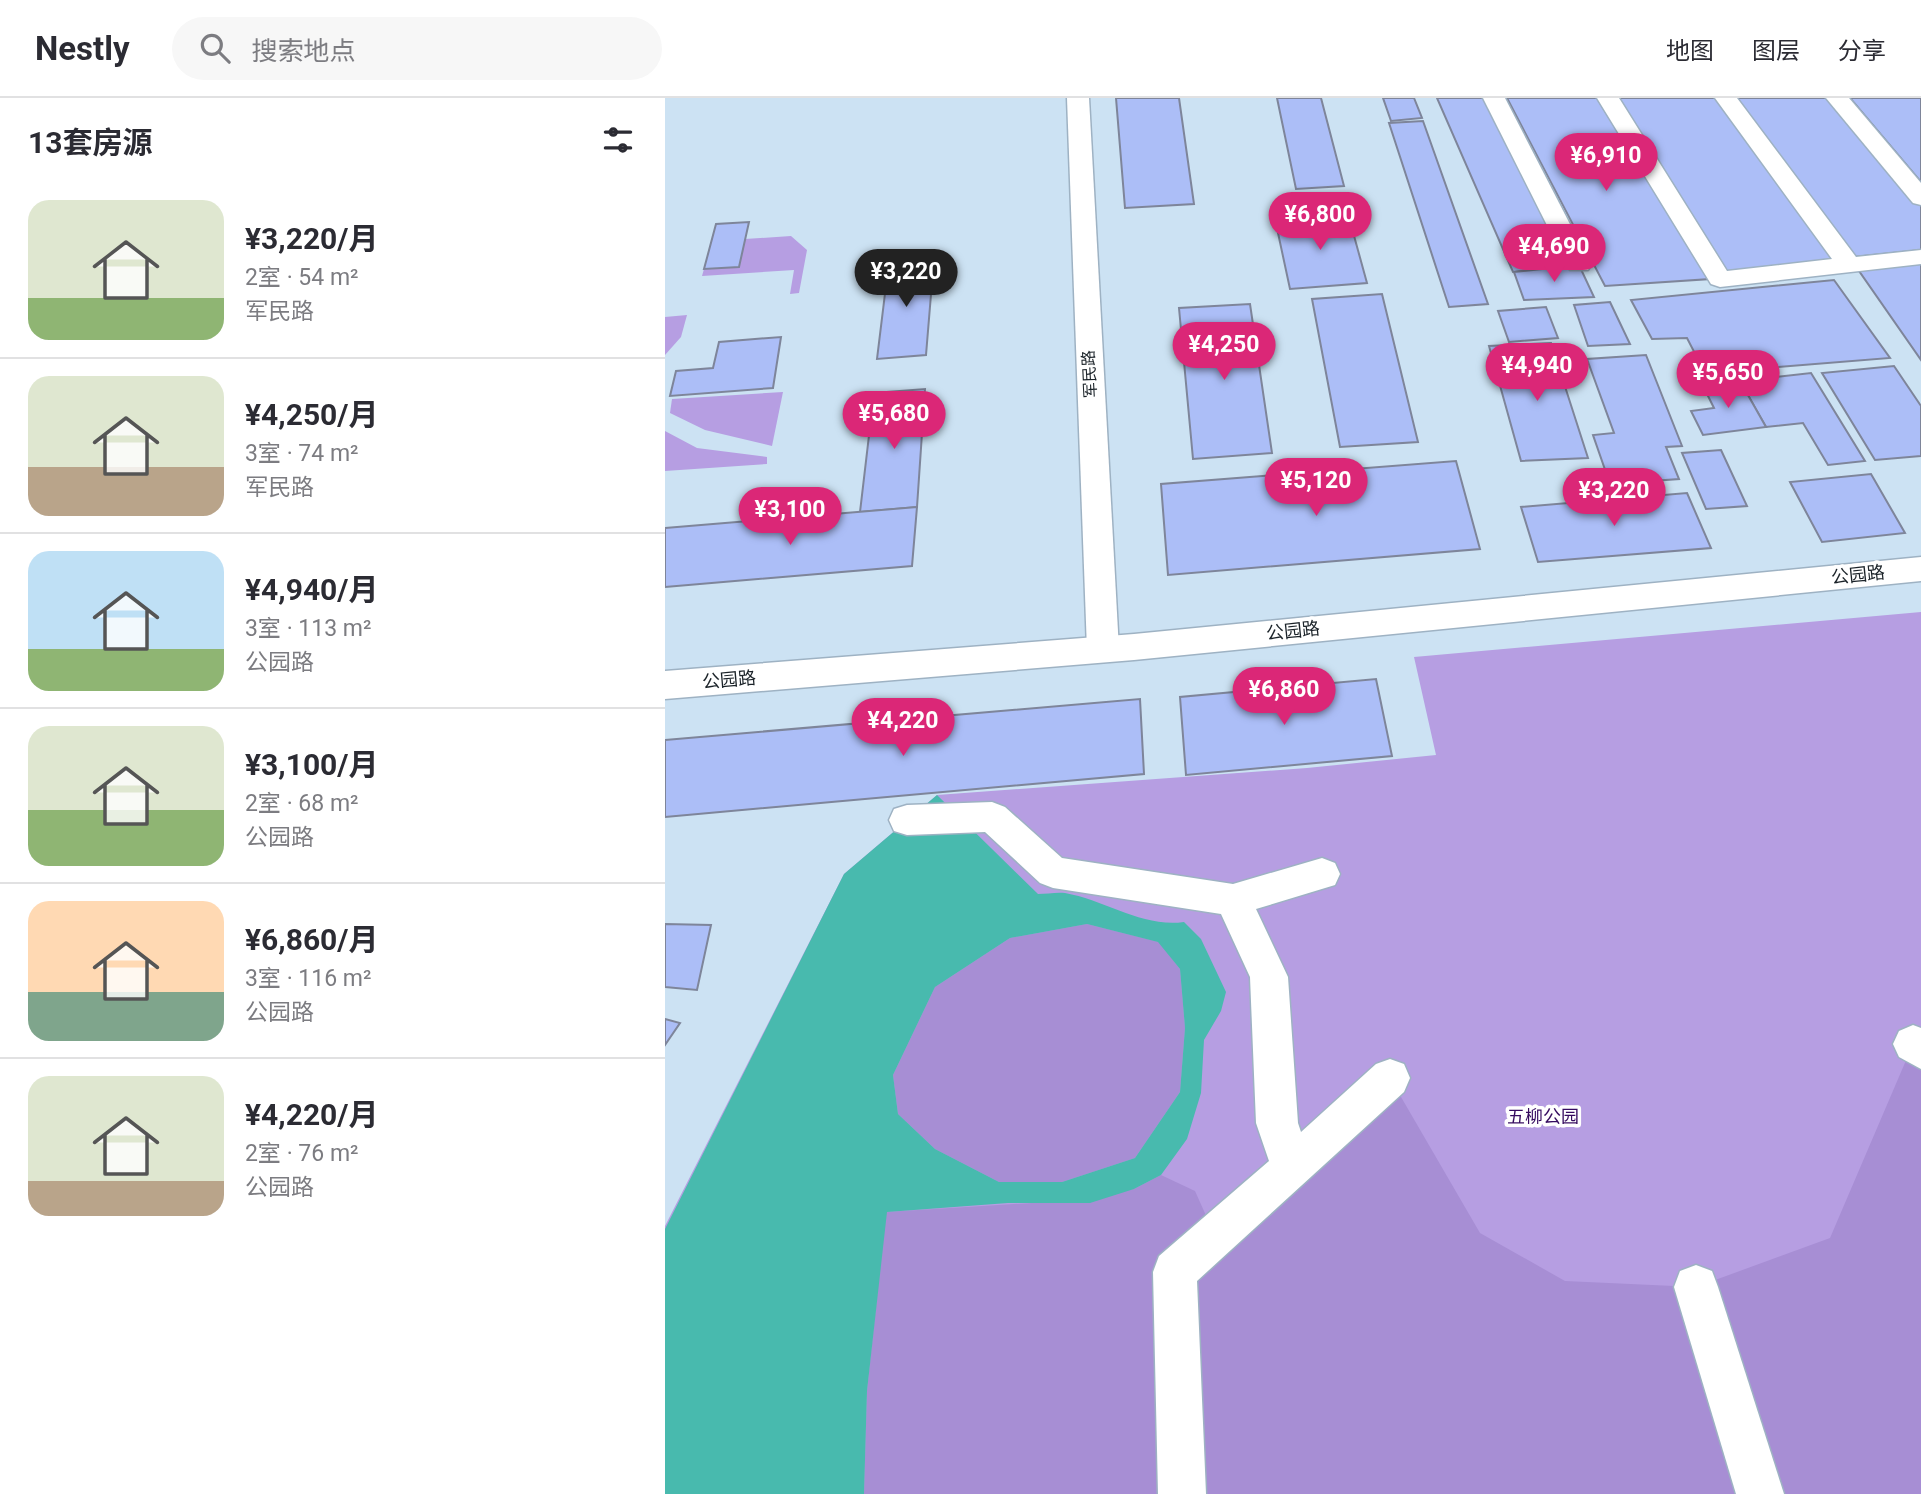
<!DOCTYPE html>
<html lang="zh">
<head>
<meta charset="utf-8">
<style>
  :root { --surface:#fff; --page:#f7f7f7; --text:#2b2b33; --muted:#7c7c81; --line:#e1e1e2; --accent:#db2777 }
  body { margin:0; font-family:Roboto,"Noto Sans SC",sans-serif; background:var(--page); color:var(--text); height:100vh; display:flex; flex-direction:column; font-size:26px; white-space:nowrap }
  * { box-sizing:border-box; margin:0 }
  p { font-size:23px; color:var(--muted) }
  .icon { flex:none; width:38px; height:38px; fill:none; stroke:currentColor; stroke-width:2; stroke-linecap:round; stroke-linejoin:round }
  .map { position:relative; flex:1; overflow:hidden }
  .side { display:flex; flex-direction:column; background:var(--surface); width:665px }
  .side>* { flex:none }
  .price { position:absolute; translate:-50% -60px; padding:0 16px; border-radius:24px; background:var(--accent); color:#fff; font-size:23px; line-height:46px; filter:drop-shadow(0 2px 4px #0008) }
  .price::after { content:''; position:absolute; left:50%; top:42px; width:21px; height:16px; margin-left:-10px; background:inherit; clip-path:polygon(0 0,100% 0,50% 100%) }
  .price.on { background:#222; color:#fff }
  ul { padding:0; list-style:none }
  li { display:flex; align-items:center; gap:21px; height:175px; padding:0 28px }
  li+li { border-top:2px solid var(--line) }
  li span { display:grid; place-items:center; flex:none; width:196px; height:140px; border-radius:21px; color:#555 }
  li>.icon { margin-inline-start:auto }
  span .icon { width:84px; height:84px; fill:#fffc; stroke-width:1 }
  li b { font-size:30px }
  h2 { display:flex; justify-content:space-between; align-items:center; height:84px; padding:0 28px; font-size:30px }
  header { display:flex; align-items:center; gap:42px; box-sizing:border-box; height:98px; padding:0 35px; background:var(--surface); border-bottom:2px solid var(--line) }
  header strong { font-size:33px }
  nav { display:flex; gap:38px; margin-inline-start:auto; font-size:24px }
  .search { width:490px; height:63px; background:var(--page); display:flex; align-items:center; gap:18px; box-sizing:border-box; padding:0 24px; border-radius:38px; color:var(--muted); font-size:26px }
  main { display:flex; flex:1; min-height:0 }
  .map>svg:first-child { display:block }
  .green { fill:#b69ee2 }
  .forest { fill:#a78ed4 }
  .water { fill:#48baae; fill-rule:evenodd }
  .building { fill:#acbef7; stroke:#7e859a; stroke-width:2 }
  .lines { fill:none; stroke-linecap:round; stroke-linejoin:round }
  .street-casing { stroke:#9eb2c3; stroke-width:3 }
  .secondary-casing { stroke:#9eb2c3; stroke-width:3 }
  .street { fill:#fff; fill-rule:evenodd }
  .secondary { fill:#fff; fill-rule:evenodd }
  .labels { text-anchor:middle; stroke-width:7; stroke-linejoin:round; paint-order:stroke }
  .far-street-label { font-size:16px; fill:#1b2329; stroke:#fff }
  .street-label { font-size:18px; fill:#1b2329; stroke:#fff }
  .park-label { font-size:18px; fill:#350b5f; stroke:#fff }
</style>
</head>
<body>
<header>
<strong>Nestly</strong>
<div class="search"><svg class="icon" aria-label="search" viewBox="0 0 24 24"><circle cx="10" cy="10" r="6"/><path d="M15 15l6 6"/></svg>搜索地点</div>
<nav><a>地图</a><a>图层</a><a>分享</a></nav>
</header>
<main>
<section class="side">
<h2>13套房源<svg class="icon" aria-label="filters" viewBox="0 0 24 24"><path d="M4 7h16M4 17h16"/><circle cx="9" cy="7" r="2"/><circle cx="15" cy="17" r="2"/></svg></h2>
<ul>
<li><span style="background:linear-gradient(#dfe7d0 70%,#8fb573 0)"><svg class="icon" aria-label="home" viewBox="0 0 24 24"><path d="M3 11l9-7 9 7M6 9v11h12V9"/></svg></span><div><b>¥3,220/月</b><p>2室 · 54 m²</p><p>军民路</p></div></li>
<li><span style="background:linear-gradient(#dfe7d0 65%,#b9a48a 0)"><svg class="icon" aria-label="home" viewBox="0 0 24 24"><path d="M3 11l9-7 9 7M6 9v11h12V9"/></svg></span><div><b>¥4,250/月</b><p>3室 · 74 m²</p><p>军民路</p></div></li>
<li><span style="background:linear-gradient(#bfe0f5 70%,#8fb573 0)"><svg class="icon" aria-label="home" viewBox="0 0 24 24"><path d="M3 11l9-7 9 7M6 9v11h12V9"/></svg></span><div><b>¥4,940/月</b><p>3室 · 113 m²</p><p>公园路</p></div></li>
<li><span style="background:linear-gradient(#dfe7d0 60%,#8fb573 0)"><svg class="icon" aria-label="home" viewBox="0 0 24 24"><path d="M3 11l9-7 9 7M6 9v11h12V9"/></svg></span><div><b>¥3,100/月</b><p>2室 · 68 m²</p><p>公园路</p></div></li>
<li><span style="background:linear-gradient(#ffd9b3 65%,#7fa58c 0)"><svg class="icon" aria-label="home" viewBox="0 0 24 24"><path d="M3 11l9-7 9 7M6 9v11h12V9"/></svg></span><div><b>¥6,860/月</b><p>3室 · 116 m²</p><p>公园路</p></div></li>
<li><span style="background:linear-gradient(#dfe7d0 75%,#b9a48a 0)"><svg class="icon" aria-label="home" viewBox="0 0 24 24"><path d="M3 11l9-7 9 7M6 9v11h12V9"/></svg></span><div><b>¥4,220/月</b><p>2室 · 76 m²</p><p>公园路</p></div></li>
</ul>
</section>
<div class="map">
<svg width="1256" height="1396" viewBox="0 0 1256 1396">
  <rect width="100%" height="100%" fill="#cce2f3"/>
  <g class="green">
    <path d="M 126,138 L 142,152 L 134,195 L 125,196 L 129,172 L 37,178 L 39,171 L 74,169 L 80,141 Z"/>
    <path d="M 22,217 L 16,239 L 0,257 L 0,219 Z"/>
    <path d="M 118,294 L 107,348 L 40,332 L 5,315 L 7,301 Z"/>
    <path d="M 0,333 L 32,350 L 102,359 L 102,366 L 0,373 Z"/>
    <path d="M 1256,514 L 1256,1396 L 0,1396 L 0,1128 L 179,776 L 272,697 L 642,670 L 771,657 L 749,559 Z"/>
  </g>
  <g class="forest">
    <path d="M 422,826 L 494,844 L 515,871 L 520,930 L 515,994 L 470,1060 L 397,1084 L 334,1084 L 270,1051 L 233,1016 L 228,977 L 270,889 L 345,840 Z"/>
    <path d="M 1248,946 L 1256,952 L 1256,1396 L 199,1396 L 202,1293 L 221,1114 L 383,1104 L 469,1091 L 496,1077 L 530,1093 L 543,1122 L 725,980 L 815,1135 L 900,1183 L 1031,1189 L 1165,1140 Z"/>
  </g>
  <path class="water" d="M 272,697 L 373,796 C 381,796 392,794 400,795 C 440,802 478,830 519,824 L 536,841 L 561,894 L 556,913 L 539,942 L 536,995 L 522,1041 L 496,1077 L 469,1091 L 425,1105 L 343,1105 L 222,1114 L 202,1293 L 199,1396 L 0,1396 L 0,1131 L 179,776 ZM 422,826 L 493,844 L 515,871 L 520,930 L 515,994 L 470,1060 L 397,1084 L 334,1084 L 270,1051 L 233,1016 L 228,977 L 270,889 L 345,840 Z"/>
  <g class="building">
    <path d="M 451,0 L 514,0 L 529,106 L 460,110 Z"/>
    <path d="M 612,0 L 656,0 L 679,88 L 631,91 Z"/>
    <path d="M 718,0 L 749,0 L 757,20 L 726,23 Z"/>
    <path d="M 772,0 L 829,0 L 914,167 L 848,174 Z"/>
    <path d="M 842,0 L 932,0 L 1045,181 L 940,188 Z"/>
    <path d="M 943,0 L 1061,0 L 1185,168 L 1055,181 Z"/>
    <path d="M 1061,0 L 1167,0 L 1256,107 L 1256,152 L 1179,160 Z"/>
    <path d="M 1185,0 L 1256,0 L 1256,84 Z"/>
    <path d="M 758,23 L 823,206 L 784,209 L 724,25 Z"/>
    <path d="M 683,116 L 702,185 L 625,191 L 610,121 Z"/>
    <path d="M 84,124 L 74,169 L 39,171 L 51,126 Z"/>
    <path d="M 269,160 L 261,257 L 212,261 L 224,163 Z"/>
    <path d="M 1256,165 L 1256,262 L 1192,170 Z"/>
    <path d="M 914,167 L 929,199 L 859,202 L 849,174 Z"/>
    <path d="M 1169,182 L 1225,260 L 1040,275 L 1022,240 L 987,241 L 966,202 Z"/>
    <path d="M 717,196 L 753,344 L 675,349 L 647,201 Z"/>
    <path d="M 945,204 L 965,246 L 923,248 L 909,207 Z"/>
    <path d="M 585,206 L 607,355 L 528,361 L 514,210 Z"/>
    <path d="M 881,209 L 893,240 L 844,244 L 833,213 Z"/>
    <path d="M 116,239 L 108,290 L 5,298 L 11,273 L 48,270 L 54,244 Z"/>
    <path d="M 886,245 L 923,360 L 856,363 L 824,248 Z"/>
    <path d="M 981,257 L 1017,348 L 1001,349 L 1014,381 L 945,386 L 928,337 L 949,335 L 922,261 Z"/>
    <path d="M 1229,268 L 1256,308 L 1256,358 L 1210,362 L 1157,275 Z"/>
    <path d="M 1146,275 L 1200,363 L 1163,367 L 1138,325 L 1101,329 L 1075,283 Z"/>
    <path d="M 1075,283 L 1101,329 L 1038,337 L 1026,313 L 1049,310 L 1037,286 Z"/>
    <path d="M 260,291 L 252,409 L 195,414 L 209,295 Z"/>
    <path d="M 1056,352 L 1082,408 L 1041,411 L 1017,355 Z"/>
    <path d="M 791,363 L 815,451 L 503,477 L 496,386 Z"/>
    <path d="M 1206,376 L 1240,435 L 1157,444 L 1125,384 Z"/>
    <path d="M 1022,395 L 1046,450 L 873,464 L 856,409 Z"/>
    <path d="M 252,409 L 247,468 L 0,489 L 0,430 Z"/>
    <path d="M 711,581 L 727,658 L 521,677 L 515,599 Z"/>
    <path d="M 475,601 L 479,676 L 0,719 L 0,642 Z"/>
    <path d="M 0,826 L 46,827 L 32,892 L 0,889 Z"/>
    <path d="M 0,921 L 15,925 L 0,947 Z"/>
  </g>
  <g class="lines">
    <g class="street-casing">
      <g id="street">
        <path d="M 402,0 L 424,0 L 454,552 L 449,561 L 438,564 L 427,561 L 422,552 Z"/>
        <path d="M 818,0 L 840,0 L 926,167 L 923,172 L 905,172 L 902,167 Z"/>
        <path d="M 932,0 L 954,0 L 1062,173 L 1167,161 L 1050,0 L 1072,0 L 1191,159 L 1256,152 L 1256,166 L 1055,189 L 1046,186 Z"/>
        <path d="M 1161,0 L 1184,0 L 1256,85 L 1256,107 L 1248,105 Z"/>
        <path d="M 327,704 L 340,709 L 397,760 L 568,786 L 657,760 L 670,765 L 675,776 L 670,787 L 591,811 L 623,879 L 633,1025 L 636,1034 L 711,966 L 725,961 L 739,966 L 745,980 L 739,994 L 532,1183 L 541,1396 L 493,1396 L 488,1174 L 494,1158 L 604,1063 L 591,1025 L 585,879 L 556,816 L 388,790 L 375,785 L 320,734 L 242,737 L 229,733 L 224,722 L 229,711 L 242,707 Z"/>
        <path d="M 1248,927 L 1256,930 L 1256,971 L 1234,959 L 1228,946 L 1234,933 Z"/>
        <path d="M 1031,1167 L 1047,1173 L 1053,1189 L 1119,1396 L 1071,1396 L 1009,1189 L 1015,1173 Z"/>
      </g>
    </g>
    <g class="secondary-casing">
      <path id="secondary" d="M 1256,459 L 1256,483 L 469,562 L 0,601 L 0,573 L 469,536 Z"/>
    </g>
    <use href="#street" class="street"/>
    <use href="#secondary" class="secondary"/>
  </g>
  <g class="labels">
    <g class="far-street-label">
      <text transform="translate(424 276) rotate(-93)" y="6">军民路</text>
    </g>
    <g class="street-label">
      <text transform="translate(1193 477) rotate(-6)" y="6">公园路</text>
      <text transform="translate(628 533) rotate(-6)" y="6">公园路</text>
      <text transform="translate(64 582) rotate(-5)" y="6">公园路</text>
    </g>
    <g class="park-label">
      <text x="878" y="1025">五柳公园</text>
    </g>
  </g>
</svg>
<b class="price" style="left:941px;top:95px">¥6,910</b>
<b class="price" style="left:655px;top:154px">¥6,800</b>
<b class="price" style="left:889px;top:186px">¥4,690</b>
<b class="price on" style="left:241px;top:211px">¥3,220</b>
<b class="price" style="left:559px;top:284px">¥4,250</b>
<b class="price" style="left:872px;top:305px">¥4,940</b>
<b class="price" style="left:1063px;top:312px">¥5,650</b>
<b class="price" style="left:229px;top:353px">¥5,680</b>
<b class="price" style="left:651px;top:420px">¥5,120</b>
<b class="price" style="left:949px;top:430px">¥3,220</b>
<b class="price" style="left:125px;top:449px">¥3,100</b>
<b class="price" style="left:619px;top:629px">¥6,860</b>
<b class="price" style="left:238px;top:660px">¥4,220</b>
</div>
</main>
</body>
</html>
